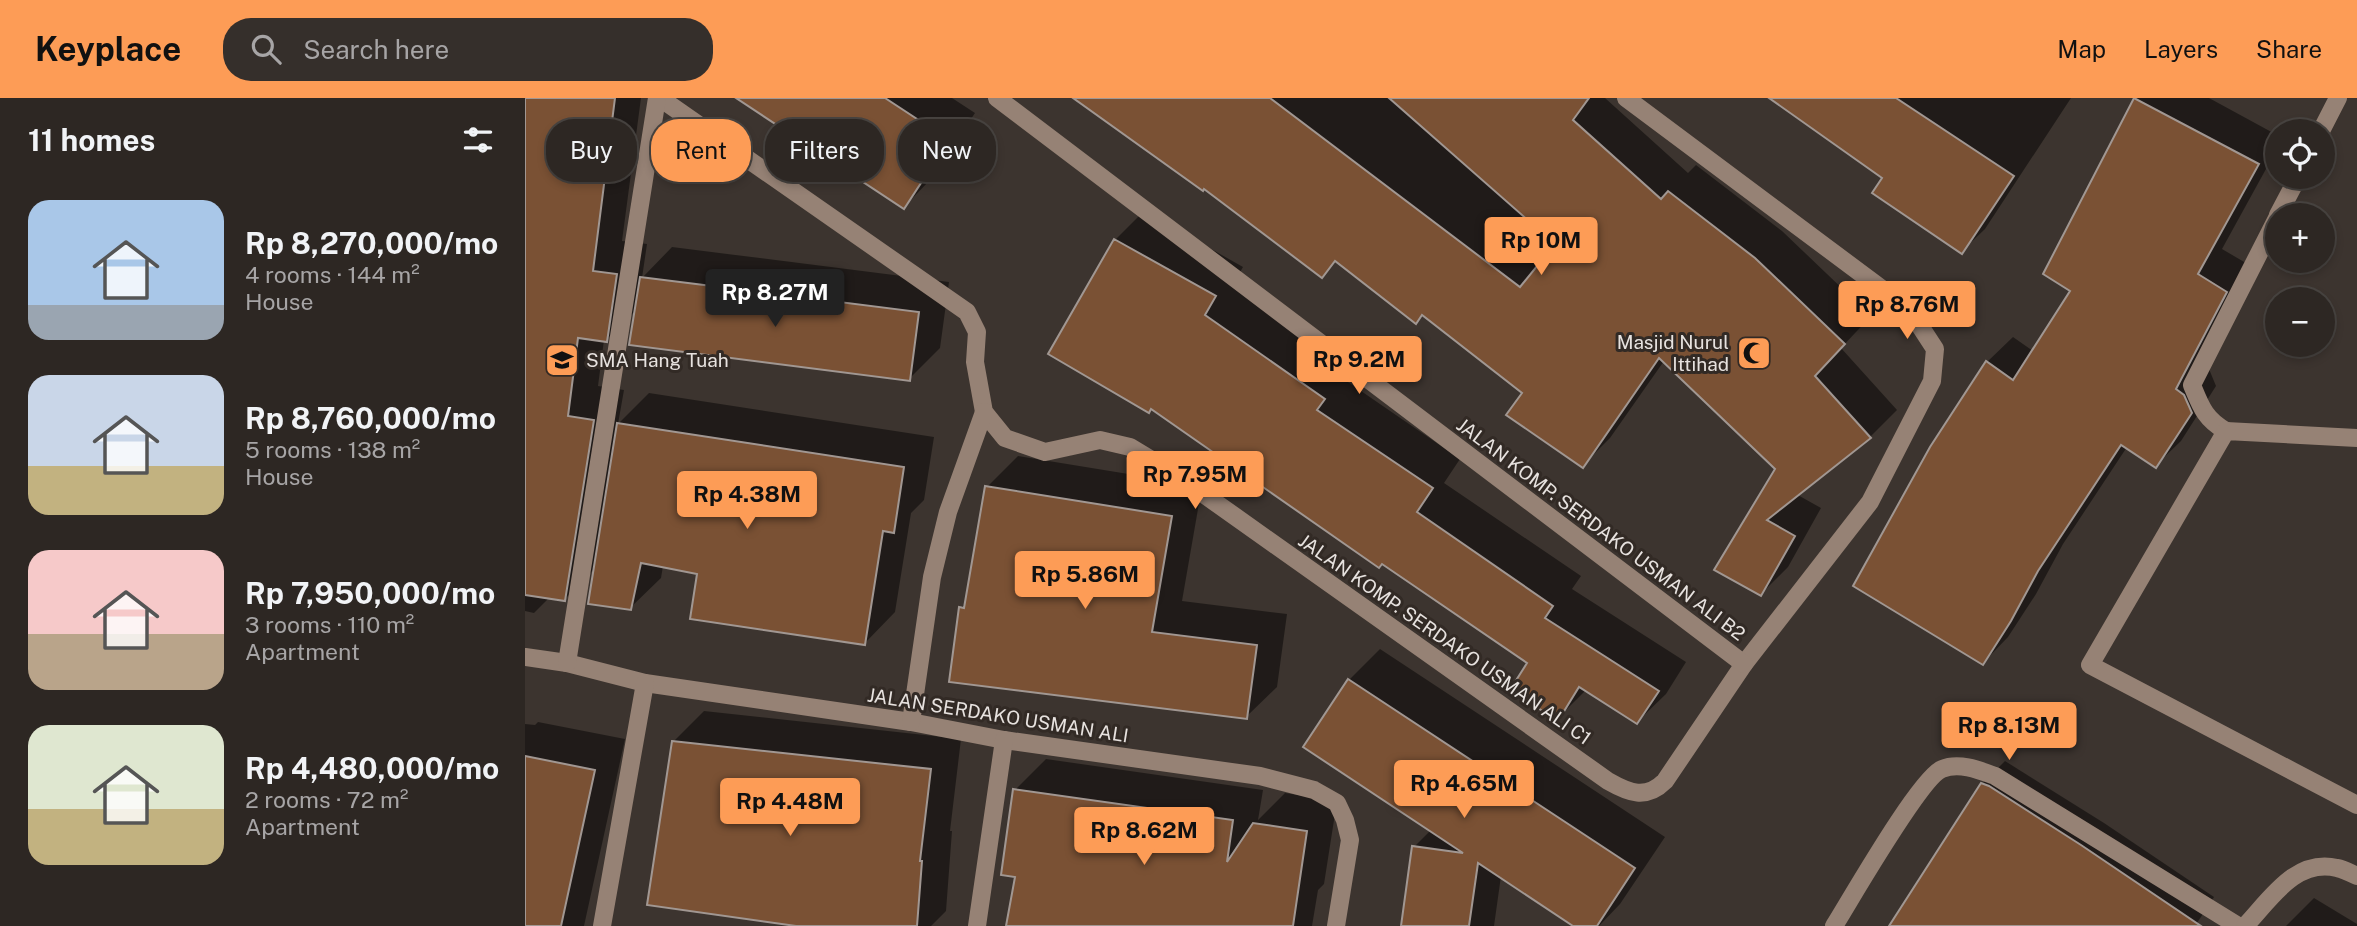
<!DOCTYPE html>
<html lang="en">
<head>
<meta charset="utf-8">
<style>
  :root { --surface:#2d2723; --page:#352f2b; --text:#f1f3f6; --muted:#a7a5a6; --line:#484441; --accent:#fd9c56 }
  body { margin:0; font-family:"Public Sans",sans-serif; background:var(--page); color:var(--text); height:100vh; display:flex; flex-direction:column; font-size:26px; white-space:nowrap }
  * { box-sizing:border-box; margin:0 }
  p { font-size:23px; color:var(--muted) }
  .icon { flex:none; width:38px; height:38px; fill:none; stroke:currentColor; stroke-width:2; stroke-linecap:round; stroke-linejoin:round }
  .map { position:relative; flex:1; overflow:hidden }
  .side { display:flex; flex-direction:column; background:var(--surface); width:525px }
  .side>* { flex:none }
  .guide { position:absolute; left:21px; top:21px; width:665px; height:63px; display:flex; gap:14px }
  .controls { position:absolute; left:1740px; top:21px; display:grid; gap:14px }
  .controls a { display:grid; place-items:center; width:70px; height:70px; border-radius:50%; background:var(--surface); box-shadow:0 4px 10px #0003,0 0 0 2px var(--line); font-size:35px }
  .price { position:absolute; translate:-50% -60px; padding:0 16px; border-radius:7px; background:var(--accent); color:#111; font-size:23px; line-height:46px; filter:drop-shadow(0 2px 4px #0008) }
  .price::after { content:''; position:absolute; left:50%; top:42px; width:21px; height:16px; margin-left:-10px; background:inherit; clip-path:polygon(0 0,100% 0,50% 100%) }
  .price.on { background:#222; color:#fff }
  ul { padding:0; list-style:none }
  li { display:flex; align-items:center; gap:21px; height:175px; padding:0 28px }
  li span { display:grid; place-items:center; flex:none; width:196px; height:140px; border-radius:21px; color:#555 }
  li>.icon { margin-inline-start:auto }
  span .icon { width:84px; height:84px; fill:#fffc; stroke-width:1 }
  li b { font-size:30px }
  h2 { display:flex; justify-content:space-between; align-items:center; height:84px; padding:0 28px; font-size:30px }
  .pill { padding:0 24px; border-radius:28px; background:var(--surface); box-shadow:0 4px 10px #0003,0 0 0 2px var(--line); font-size:24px; line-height:63px }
  .pill.on { background:var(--accent); color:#111 }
  header { display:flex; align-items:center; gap:42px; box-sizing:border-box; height:98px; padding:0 35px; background:var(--accent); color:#111 }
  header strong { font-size:33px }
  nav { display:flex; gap:38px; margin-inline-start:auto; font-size:24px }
  .search { width:490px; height:63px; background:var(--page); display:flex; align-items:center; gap:18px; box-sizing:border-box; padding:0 24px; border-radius:28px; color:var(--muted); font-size:26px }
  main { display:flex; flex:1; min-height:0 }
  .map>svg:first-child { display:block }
  .shadow { fill:#0007 }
  .building { fill:#7a5134; stroke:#a19792; stroke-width:2 }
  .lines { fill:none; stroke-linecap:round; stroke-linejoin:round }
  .minor { stroke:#968275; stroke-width:18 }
  .labels { text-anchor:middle; stroke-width:6; stroke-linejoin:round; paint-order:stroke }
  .poi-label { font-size:19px; fill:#e7e2df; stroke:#322a25; text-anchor:end }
  .street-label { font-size:19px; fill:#e7e2df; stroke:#322a25 }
</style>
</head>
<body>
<header>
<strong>Keyplace</strong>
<div class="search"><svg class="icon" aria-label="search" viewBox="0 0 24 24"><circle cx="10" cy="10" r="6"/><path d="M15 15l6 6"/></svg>Search here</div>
<nav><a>Map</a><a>Layers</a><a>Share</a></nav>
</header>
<main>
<section class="side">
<h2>11 homes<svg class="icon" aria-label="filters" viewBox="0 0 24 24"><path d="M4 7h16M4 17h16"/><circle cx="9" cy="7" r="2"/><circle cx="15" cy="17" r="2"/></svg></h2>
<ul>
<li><span style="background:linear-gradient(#a9c7e8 75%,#9aa5b1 0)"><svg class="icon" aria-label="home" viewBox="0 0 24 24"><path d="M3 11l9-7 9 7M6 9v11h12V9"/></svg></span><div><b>Rp 8,270,000/mo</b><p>4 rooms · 144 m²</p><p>House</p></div></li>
<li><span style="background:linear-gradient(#c9d6e8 65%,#c2b280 0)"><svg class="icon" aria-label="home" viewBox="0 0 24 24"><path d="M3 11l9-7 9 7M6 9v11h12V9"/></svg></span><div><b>Rp 8,760,000/mo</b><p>5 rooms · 138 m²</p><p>House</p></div></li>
<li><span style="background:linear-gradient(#f6c9c9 60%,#b9a48a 0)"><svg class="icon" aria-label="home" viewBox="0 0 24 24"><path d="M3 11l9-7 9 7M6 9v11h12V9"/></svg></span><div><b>Rp 7,950,000/mo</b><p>3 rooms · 110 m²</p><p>Apartment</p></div></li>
<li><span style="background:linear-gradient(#dfe7d0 60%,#c2b280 0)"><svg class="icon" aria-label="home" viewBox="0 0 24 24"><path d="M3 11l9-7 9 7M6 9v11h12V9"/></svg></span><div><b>Rp 4,480,000/mo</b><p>2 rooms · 72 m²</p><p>Apartment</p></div></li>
</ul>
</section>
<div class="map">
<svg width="1832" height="828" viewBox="0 0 1832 828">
  <rect width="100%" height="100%" fill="#3c342f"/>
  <g class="shadow">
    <path d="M 0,0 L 116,0 L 97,143 L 122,146 L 117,180 L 147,149 L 424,184 L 415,250 L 384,281 L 112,211 L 81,242 L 79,242 L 73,288 L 99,292 L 93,326 L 124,295 L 409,339 L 399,402 L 386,415 L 370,514 L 340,545 L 174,474 L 138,468 L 136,480 L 105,510 L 70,470 L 40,501 L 25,499 L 9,515 L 0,513 Z"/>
    <path d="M 213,0 L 427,0 L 450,15 L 405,82 L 379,109 L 264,33 L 262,36 Z"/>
    <path d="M 551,0 L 1080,0 L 1163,75 L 1171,67 L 1257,133 L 1346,218 L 1316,250 L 1372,312 L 1345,339 L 1271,396 L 1296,410 L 1263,469 L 1236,496 L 1191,472 L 1252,371 L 1139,263 L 1085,340 L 1058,367 L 999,294 L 898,216 L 891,224 L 812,162 L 796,178 L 680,89 Z"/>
    <path d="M 1247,0 L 1546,0 L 1460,131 L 1437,153 L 1359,80 Z"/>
    <path d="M 1611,0 L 1684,0 L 1752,37 L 1752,51 L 1697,151 L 1726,168 L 1684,271 L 1691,288 L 1656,343 L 1630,368 L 1602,349 L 1538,446 L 1511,496 L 1483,539 L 1458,565 L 1462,264 L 1488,239 L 1508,253 L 1548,192 L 1520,175 Z"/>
    <path d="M 619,113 L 718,169 L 707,188 L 827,272 L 820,282 L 935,361 L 919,385 L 1056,478 L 1047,491 L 1161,564 L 1141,596 L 1112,624 L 1061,592 L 1032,621 L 1004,565 L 858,464 L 590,142 Z"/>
    <path d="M 493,358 L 677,388 L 657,503 L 762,516 L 752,589 L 721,619 L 436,510 L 442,504 L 462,389 Z"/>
    <path d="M 855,551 L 1140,739 L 1095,806 L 1074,828 L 1052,828 L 976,778 L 969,828 L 878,828 L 889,749 L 906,732 L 824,582 Z"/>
    <path d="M 179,613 L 436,641 L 425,733 L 427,733 L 421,813 L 406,828 L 283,828 L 148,644 Z"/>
    <path d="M 13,624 L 100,641 L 59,828 L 0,828 L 0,626 L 10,627 Z"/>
    <path d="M 521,661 L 738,692 L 733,722 L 760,695 L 812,703 L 799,786 L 793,792 L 787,828 L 483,828 L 492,778 L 490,692 Z"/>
    <path d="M 1480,663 L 1579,725 L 1689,799 L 1670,828 L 1457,686 Z"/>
    <path d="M 1789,800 L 1832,826 L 1832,828 L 1761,828 Z"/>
  </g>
  <g class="building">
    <path d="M 0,0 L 90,0 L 68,173 L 92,176 L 82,244 L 53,240 L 43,318 L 69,322 L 40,503 L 0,497 Z"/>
    <path d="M 211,0 L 360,0 L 424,42 L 379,111 Z"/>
    <path d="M 548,0 L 745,0 L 995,189 L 1030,146 L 864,0 L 1064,0 L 1048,22 L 1136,101 L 1143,93 L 1230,160 L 1320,246 L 1290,278 L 1346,340 L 1242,422 L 1270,438 L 1236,498 L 1189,472 L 1250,371 L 1134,260 L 1058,370 L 981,317 L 997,295 L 897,217 L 891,226 L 810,163 L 797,180 L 679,91 L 678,93 Z"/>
    <path d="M 1244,0 L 1371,0 L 1489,78 L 1437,156 L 1347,95 L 1357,80 Z"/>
    <path d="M 1609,0 L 1734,66 L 1673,176 L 1702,194 L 1651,291 L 1659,297 L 1667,315 L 1631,370 L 1596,347 L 1513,473 L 1486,523 L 1458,567 L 1328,488 L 1405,349 L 1461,263 L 1488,282 L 1545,193 L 1518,176 Z"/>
    <path d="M 589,141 L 691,198 L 680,217 L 800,301 L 792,312 L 908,390 L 892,414 L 1028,508 L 1020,520 L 1134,593 L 1112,626 L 1054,589 L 1033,623 L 985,592 L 1002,565 L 857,466 L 854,470 L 626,311 L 624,315 L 523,256 Z"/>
    <path d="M 115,179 L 394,214 L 385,283 L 104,247 Z"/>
    <path d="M 92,325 L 379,369 L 369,435 L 358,433 L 340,547 L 165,521 L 172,476 L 116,465 L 106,512 L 63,506 Z"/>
    <path d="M 460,388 L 647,418 L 627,534 L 732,547 L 722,621 L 424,584 L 434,509 L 439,510 Z"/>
    <path d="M 823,581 L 1110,770 L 1072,828 L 1048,828 L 953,765 L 944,828 L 876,828 L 887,748 L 938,755 L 778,649 Z"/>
    <path d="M 147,643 L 406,671 L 395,763 L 397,763 L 392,828 L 271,828 L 122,807 Z"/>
    <path d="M 0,658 L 70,672 L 36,828 L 0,828 Z"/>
    <path d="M 1456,685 L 1464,688 L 1556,747 L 1676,828 L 1364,828 Z"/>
    <path d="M 488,691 L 708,722 L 702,764 L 728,725 L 782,733 L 768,828 L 481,828 L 490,779 L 476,777 Z"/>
  </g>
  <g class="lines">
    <g class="minor">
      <path d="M 135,0 L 442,214 L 452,234 L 450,264 L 459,314 L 480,340 L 520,354 L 575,342 L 605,349 L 653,378 L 1083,683 C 1104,695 1121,702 1140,683 L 1219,566 L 1345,404 L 1407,283 L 1410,251 L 1395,228 L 1369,200 L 1101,0"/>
      <path d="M 472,0 L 1219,566"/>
      <path d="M 1796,33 L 1813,0"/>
      <path d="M 1753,117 L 1773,79"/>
      <path d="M 1701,333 C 1680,321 1676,309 1667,287 L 1752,120"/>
      <path d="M 1832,340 L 1701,333 L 1565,567 L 1832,707"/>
      <path d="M 0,559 L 42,565 L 120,585 L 386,624 L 479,642 L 735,678 L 789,692 L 812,705 L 820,722 L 825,742 L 811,828"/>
      <path d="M 42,565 L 132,0"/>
      <path d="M 386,624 L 407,479 L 423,414 L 459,314"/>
      <path d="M 77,828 L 120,585"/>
      <path d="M 452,828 L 479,642"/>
      <path d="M 1309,828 C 1326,801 1395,680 1417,671 C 1434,664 1454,672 1470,678 L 1713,828"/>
      <path d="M 1720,828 C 1745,802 1770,760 1812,770 C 1818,771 1826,775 1832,778"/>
    </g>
  </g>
  <defs>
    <g id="mosque-square" transform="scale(1.75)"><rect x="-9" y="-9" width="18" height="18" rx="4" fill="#fd9c56" stroke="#322a25"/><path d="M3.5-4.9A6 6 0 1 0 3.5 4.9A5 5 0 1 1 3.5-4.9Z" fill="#111"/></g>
    <g id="school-square" transform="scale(1.75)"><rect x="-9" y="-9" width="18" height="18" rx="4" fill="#fd9c56" stroke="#322a25"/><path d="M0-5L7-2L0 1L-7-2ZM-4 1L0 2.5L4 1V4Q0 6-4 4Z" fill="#111"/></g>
  </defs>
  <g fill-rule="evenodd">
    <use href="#mosque-square" x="1229" y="255"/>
    <use href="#school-square" x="37" y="262"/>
  </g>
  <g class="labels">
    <g class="poi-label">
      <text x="1204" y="251">Masjid Nurul<tspan x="1204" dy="22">Ittihad</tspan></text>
      <text x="61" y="269" text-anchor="start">SMA Hang Tuah</text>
    </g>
    <g class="street-label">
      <text transform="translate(1076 431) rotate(37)" y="7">JALAN KOMP. SERDAKO USMAN ALI B2</text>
      <text transform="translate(920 541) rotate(35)" y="7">JALAN KOMP. SERDAKO USMAN ALI C1</text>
      <text transform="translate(473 617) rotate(9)" y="7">JALAN SERDAKO USMAN ALI</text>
    </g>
  </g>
</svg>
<div class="controls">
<a><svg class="icon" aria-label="locate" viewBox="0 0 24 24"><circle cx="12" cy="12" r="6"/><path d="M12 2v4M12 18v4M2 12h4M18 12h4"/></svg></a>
<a>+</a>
<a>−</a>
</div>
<b class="price" style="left:1016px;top:179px">Rp 10M</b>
<b class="price on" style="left:250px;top:231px">Rp 8.27M</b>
<b class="price" style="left:1382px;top:243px">Rp 8.76M</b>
<b class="price" style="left:834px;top:298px">Rp 9.2M</b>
<b class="price" style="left:670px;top:413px">Rp 7.95M</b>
<b class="price" style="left:222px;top:433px">Rp 4.38M</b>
<b class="price" style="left:560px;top:513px">Rp 5.86M</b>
<b class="price" style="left:1484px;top:664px">Rp 8.13M</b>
<b class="price" style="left:939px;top:722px">Rp 4.65M</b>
<b class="price" style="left:265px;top:740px">Rp 4.48M</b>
<b class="price" style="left:619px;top:769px">Rp 8.62M</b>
<div class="guide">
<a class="pill">Buy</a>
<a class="pill on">Rent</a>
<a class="pill">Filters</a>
<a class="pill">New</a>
</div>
</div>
</main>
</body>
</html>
